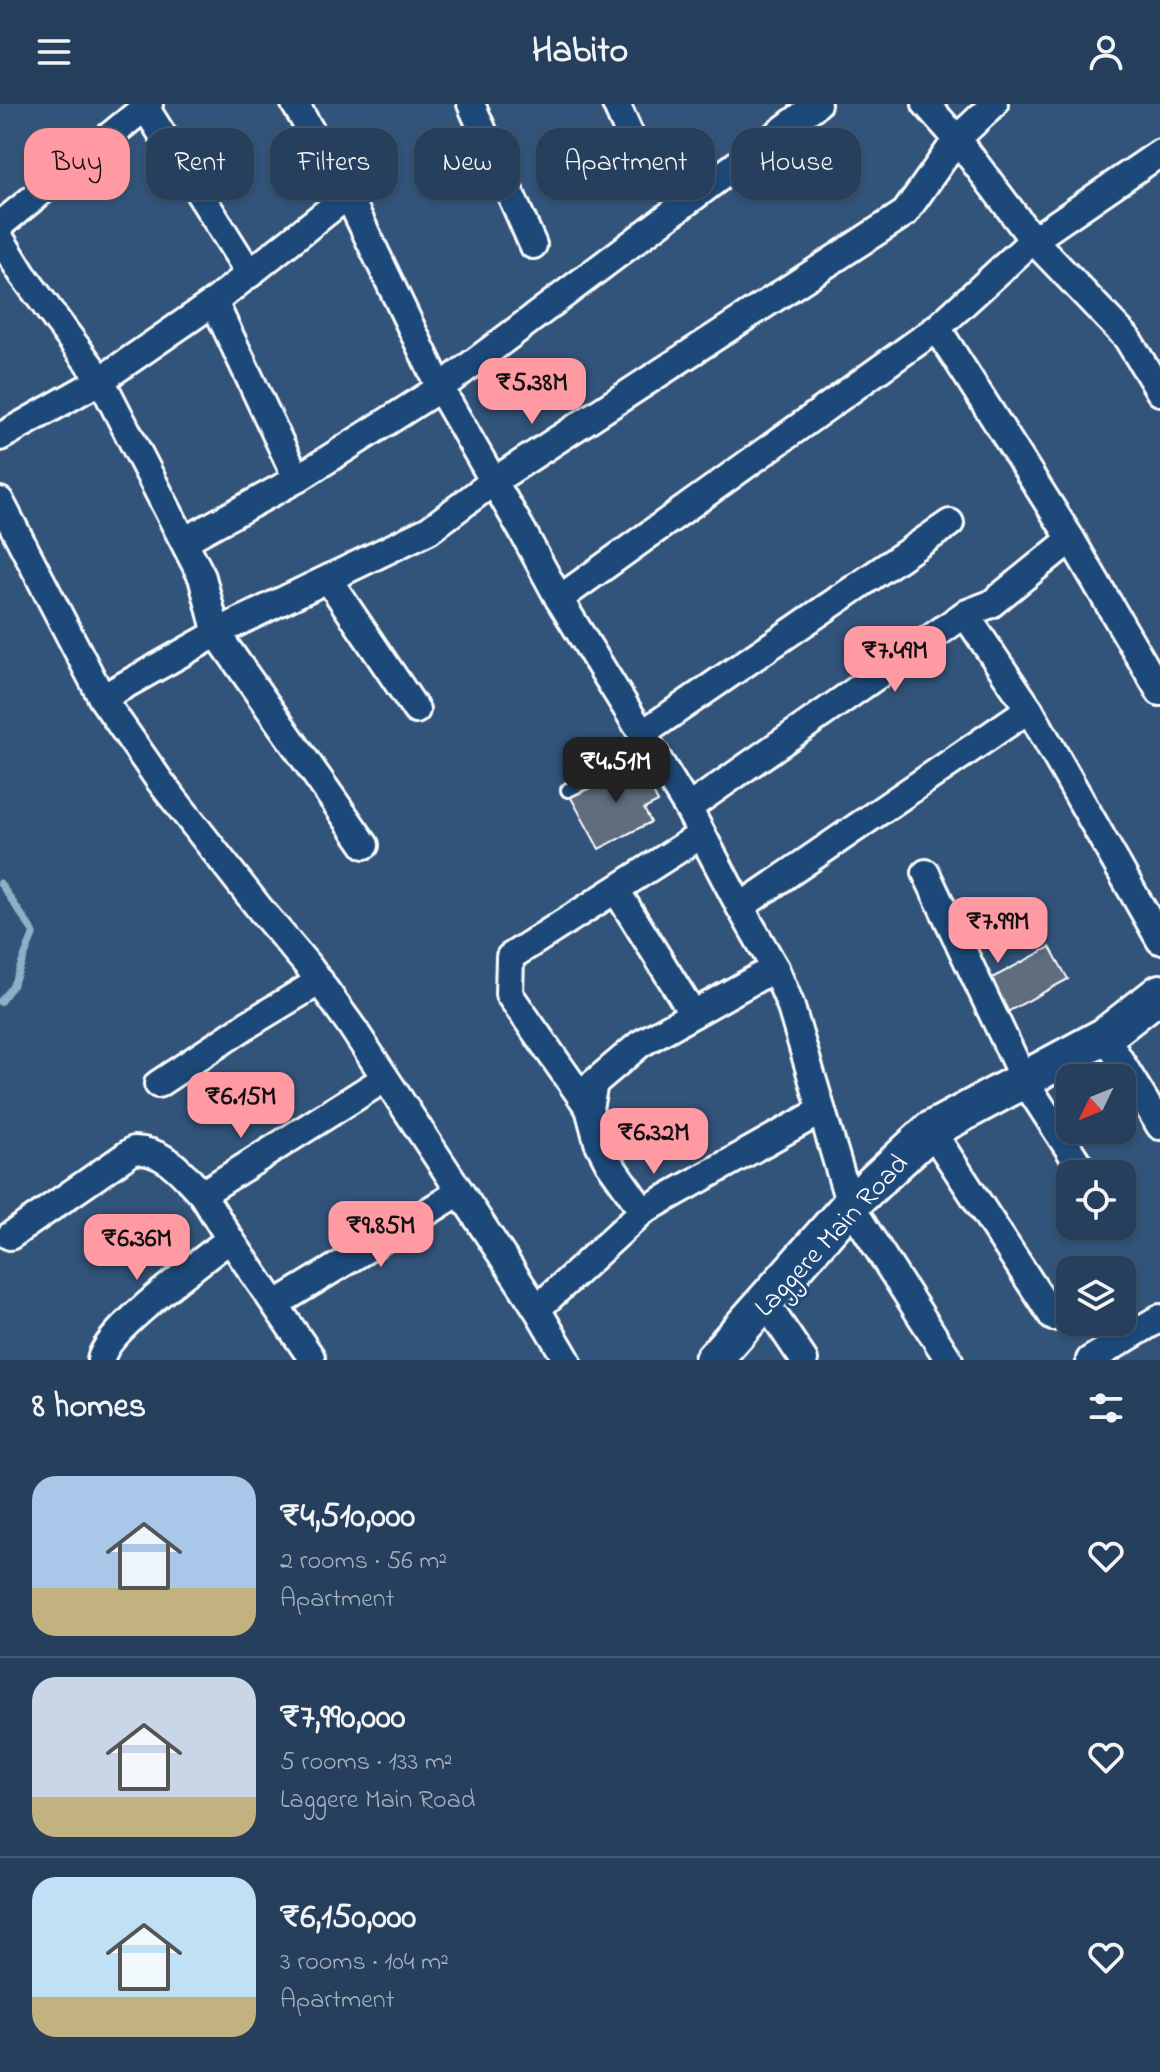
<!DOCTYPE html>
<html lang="en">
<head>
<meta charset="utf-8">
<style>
  :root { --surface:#263f5c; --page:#2e4662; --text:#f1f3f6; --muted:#a4afbb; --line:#425872; --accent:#ff9aa2 }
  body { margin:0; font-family:"Indie Flower",sans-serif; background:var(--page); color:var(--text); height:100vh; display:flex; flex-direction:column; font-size:30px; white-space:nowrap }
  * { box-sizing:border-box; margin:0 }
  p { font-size:26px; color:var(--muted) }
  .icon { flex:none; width:44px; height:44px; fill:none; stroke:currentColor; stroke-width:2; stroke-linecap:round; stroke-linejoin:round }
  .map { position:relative; height:1256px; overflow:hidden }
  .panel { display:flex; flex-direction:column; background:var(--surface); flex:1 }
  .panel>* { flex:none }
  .top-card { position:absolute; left:24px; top:24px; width:1112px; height:72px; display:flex; gap:16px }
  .needle { width:52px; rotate:227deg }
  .tools { position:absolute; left:1056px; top:960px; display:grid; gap:16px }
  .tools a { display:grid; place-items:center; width:80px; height:80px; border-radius:16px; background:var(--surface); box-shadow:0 2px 6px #0004,0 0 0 2px var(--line); font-size:40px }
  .price { position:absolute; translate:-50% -68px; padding:0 18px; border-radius:16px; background:var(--accent); color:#111; font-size:26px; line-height:52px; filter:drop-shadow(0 2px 4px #0008) }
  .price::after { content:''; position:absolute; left:50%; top:48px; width:24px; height:18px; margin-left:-12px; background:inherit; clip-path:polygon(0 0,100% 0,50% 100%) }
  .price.active { background:#222; color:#fff }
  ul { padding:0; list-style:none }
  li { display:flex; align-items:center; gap:24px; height:200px; padding:0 32px }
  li+li { border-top:2px solid var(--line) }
  li span { display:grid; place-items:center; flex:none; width:224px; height:160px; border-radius:24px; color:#555 }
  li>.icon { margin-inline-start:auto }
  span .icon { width:96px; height:96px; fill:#fffc; stroke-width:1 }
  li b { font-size:34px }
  h2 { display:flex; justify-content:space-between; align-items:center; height:96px; padding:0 32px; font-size:34px }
  .pill { padding:0 28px; border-radius:24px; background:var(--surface); box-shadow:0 2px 6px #0004,0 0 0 2px var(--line); font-size:28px; line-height:72px }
  .pill.active { background:var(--accent); color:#111 }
  header { display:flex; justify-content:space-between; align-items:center; height:104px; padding:0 32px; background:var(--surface); font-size:36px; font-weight:800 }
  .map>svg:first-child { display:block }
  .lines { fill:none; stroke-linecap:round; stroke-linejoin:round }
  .stream { stroke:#8fafc7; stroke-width:7 }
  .building { fill:#5e6d7e; stroke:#fff; stroke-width:2 }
  .lane-casing { stroke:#fff; stroke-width:18 }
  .street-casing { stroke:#fff; stroke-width:32 }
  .secondary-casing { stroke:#fff; stroke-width:42 }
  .lane { stroke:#1f4a7a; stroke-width:12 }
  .street { stroke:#1f4a7a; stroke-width:26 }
  .secondary { stroke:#1f4a7a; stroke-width:36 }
  .labels { text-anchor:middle; stroke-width:6; stroke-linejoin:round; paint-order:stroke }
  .street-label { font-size:28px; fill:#fff; stroke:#1f4a7a }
</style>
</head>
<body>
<header><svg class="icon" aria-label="menu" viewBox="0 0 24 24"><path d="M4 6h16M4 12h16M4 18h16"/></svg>Habito<svg class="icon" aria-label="person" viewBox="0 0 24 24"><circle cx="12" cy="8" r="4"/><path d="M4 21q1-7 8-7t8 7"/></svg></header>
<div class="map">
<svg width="1160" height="1256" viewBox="0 0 1160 1256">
  <rect width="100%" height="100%" fill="#32547b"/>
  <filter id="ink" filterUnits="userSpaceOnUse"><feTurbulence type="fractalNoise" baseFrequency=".0125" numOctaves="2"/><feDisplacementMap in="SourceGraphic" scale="16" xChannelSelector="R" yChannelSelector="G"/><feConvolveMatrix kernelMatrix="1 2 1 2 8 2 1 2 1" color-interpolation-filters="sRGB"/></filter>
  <g filter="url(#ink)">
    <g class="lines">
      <path class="stream" d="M 0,779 L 34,829 L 13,881 L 0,898"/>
    </g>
    <g class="building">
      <path d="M 638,657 L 658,698 L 644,705 L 651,718 L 599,745 L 570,692 Z"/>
      <path d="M 1050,843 L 1068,875 L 1000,912 L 983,879 Z"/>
    </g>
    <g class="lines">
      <g class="lane-casing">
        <path id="lane" d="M 568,686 L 651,646"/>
      </g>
      <g class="street-casing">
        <g id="street">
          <path d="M 295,0 L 348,91 L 440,284 L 524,430 L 559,495 L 688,704 L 740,803 L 775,864 L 790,900 L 850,1101 L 949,1256"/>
          <path d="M 471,0 L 533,141"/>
          <path d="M 616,0 L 644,63"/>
          <path d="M 926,0 L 957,35 L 1033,136 L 1127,234 L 1160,288"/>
          <path d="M 145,3 L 250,170"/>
          <path d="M 0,121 L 149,0"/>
          <path d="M 0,134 L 23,171 L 101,276 L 202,473 L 217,530 L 365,741"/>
          <path d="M 214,198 L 297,375"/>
          <path d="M 937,224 L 1071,435 L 1160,588"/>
          <path d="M 0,333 L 101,276 L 214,198 L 348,91"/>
          <path d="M 0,397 L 102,594 L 159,676 L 260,805 L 309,863 L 352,923 L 537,1205 L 567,1256"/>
          <path d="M 184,437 L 297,375 L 440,284 L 817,0"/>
          <path d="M 328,475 L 416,606"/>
          <path d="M 559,495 L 937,224 L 1033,136 L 1160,49"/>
          <path d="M 965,510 L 1029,605 L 1160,836"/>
          <path d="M 102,594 L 230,522 L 429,426 L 494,377 L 905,109 L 957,35 L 994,0"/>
          <path d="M 642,630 L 950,419"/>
          <path d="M 688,704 L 965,510 L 991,500 L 1071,435"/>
          <path d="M 926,769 L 1024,976 L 1085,1070"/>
          <path d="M 616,786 L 693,910"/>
          <path d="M 740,803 L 1029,605"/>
          <path d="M 1105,932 L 1160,1022"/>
          <path d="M 158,980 L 247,921 L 320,877"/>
          <path d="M 589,1004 L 509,890 L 510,853 L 701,731"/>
          <path d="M 931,1026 L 1053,1213"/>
          <path d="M 643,1107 L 609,1059 L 598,1038 L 589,1004 L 594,979 L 640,940 L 775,864"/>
          <path d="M 10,1132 L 134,1046 C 166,1047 181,1068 202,1090"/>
          <path d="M 765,1198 L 804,1256"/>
          <path d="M 276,1200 L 460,1088"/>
          <path d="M 537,1205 L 643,1107 L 821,1007"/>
          <path d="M 311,1253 L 230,1135 L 202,1090 L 384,975"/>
          <path d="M 101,1256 C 104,1228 204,1155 230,1135"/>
          <path d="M 1090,1256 L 1160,1214"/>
        </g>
      </g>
      <g class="secondary-casing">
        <path id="secondary" d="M 713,1256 L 850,1101 L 931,1026 L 1105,932 L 1160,889"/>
      </g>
      <use href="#lane" class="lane"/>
      <use href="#street" class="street"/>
      <use href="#secondary" class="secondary"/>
    </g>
  </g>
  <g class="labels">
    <g class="street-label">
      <text transform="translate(830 1130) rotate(-47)" y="10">Laggere Main Road</text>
    </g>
  </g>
</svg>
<div class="tools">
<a><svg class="needle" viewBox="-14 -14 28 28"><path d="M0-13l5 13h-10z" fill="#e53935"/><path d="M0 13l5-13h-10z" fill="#a4afbb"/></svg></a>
<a><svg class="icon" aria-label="locate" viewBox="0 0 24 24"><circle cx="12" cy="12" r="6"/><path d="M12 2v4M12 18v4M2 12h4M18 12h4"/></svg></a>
<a><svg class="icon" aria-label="layers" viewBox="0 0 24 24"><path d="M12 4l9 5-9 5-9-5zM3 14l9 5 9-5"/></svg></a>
</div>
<b class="price" style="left:532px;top:322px">₹5.38M</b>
<b class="price" style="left:895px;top:590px">₹7.49M</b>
<b class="price active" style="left:616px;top:701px">₹4.51M</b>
<b class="price" style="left:998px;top:861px">₹7.99M</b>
<b class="price" style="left:241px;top:1036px">₹6.15M</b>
<b class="price" style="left:654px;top:1072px">₹6.32M</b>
<b class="price" style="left:381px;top:1165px">₹9.85M</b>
<b class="price" style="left:137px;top:1178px">₹6.36M</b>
<div class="top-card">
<a class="pill active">Buy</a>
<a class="pill">Rent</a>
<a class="pill">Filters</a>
<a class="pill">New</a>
<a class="pill">Apartment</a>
<a class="pill">House</a>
</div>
</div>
<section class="panel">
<h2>8 homes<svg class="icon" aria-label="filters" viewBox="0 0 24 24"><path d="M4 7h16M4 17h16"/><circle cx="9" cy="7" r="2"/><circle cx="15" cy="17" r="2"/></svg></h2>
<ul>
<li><span style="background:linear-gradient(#a9c7e8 70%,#c2b280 0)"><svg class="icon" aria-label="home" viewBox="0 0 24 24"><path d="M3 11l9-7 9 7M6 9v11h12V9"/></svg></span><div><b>₹4,510,000</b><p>2 rooms · 56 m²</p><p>Apartment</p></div><svg class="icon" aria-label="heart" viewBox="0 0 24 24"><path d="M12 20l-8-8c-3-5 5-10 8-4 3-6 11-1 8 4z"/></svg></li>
<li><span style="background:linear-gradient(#c9d6e8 75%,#c2b280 0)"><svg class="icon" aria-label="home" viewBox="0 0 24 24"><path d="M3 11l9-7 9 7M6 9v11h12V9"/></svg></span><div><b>₹7,990,000</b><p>5 rooms · 133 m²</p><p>Laggere Main Road</p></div><svg class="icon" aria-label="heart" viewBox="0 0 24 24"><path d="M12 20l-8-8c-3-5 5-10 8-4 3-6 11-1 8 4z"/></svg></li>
<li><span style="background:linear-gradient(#bfe0f5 75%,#c2b280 0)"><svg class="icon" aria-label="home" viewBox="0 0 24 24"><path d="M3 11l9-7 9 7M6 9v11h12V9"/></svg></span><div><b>₹6,150,000</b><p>3 rooms · 104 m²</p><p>Apartment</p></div><svg class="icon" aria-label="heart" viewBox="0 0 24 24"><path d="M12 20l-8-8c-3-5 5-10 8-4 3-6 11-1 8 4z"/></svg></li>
</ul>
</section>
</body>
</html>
